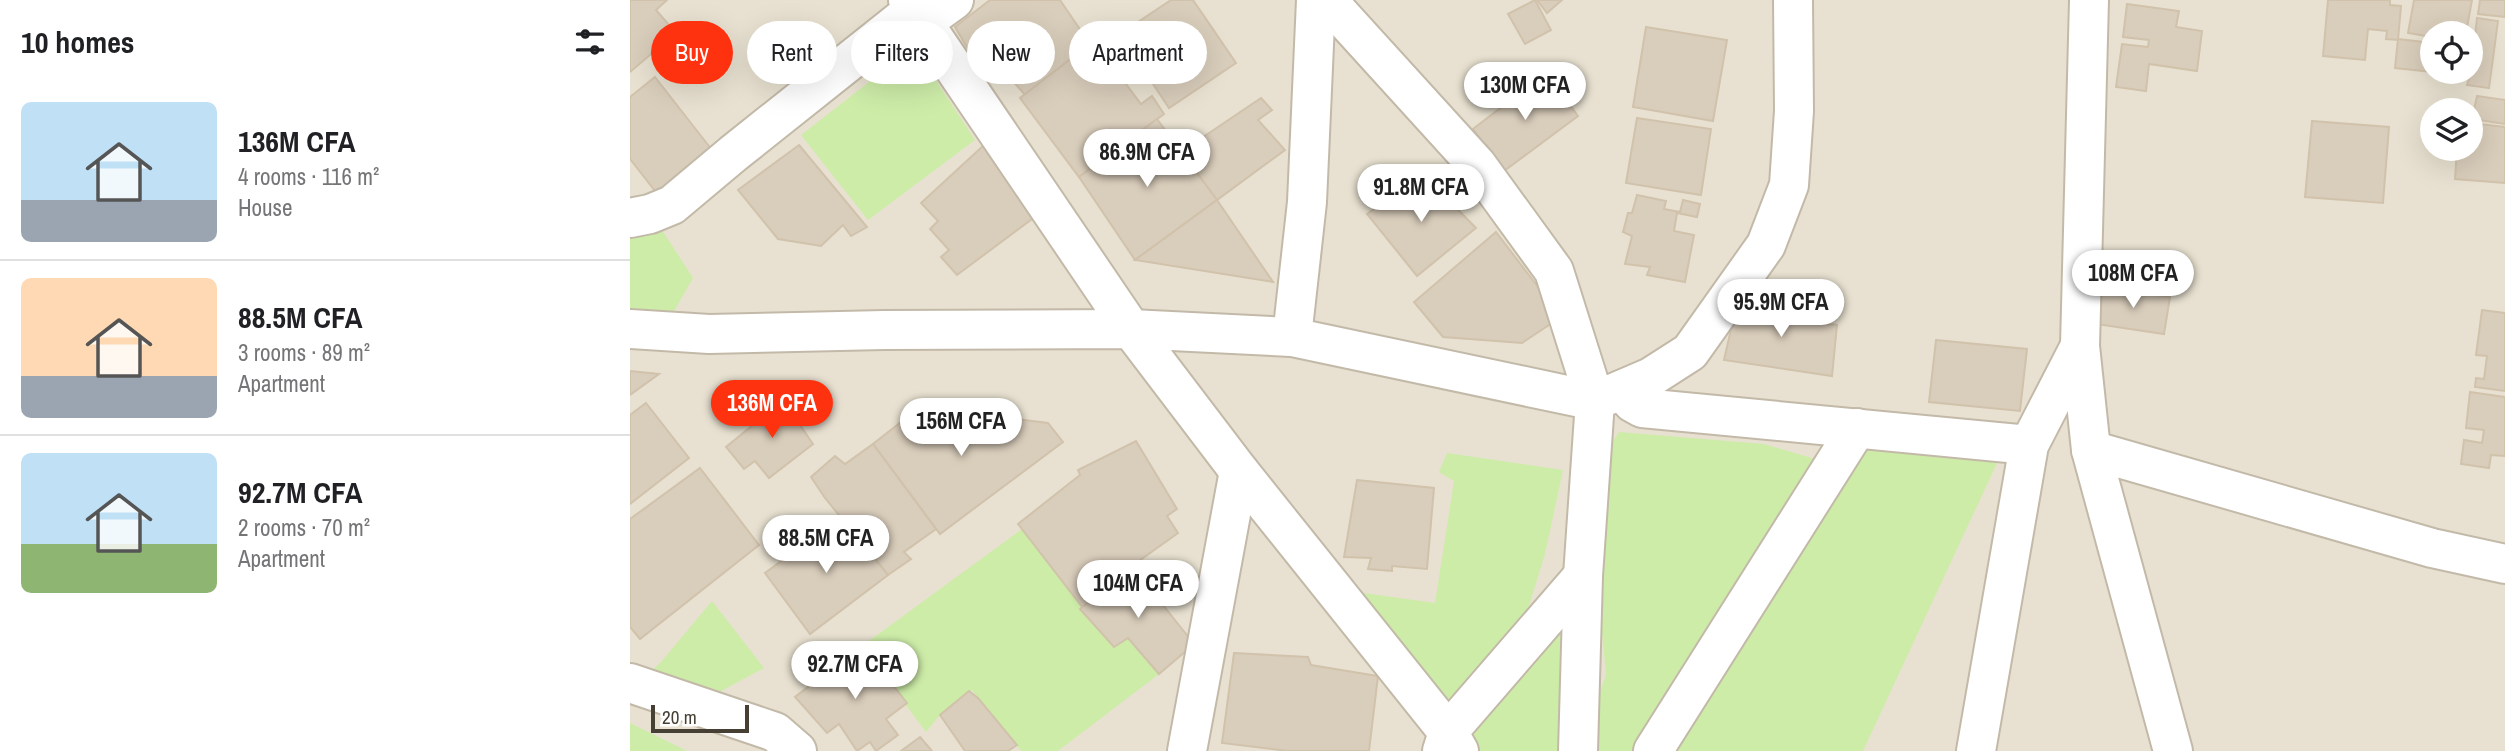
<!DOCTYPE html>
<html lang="en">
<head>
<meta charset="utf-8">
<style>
  :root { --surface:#fff; --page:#f6f6f6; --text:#202124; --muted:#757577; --line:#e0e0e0; --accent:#ff320f }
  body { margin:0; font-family:"Archivo Narrow",sans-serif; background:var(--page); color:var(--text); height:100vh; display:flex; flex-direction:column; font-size:26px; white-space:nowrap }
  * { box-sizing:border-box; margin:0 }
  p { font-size:23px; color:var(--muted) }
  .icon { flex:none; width:38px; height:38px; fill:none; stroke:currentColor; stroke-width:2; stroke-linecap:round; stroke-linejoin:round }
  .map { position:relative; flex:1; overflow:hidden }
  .panel { display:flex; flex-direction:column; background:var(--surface); width:630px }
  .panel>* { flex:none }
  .top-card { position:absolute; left:21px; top:21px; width:665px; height:63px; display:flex; gap:14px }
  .fabs { position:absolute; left:1790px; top:21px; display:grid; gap:14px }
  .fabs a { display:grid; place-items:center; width:63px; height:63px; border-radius:50%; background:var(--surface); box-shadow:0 7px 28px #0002; font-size:35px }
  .scale { position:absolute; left:21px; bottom:18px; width:98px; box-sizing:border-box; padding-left:7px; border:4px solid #463f33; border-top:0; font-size:19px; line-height:24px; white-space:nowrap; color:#463f33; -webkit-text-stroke:5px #fff; paint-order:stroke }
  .price { position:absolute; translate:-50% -60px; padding:0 16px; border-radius:24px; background:#fff; color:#222; font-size:23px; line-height:46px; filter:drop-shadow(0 2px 4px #0008) }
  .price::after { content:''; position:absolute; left:50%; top:42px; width:21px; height:16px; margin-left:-10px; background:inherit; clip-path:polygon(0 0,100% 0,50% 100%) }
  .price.selected { background:var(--accent); color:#fff }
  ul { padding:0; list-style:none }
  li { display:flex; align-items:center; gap:21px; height:175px; padding:0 21px }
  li+li { border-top:2px solid var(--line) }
  li span { display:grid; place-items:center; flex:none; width:196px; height:140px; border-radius:10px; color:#555 }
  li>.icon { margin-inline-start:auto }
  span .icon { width:84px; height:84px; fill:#fffc; stroke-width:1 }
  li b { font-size:30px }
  h2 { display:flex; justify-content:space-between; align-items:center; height:84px; padding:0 21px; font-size:30px }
  .chip { padding:0 24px; border-radius:32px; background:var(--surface); box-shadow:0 7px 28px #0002; font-size:24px; line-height:63px }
  .chip.selected { background:var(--accent); color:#fff }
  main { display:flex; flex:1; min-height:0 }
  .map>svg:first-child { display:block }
  .residential { fill:#e8e1d1; fill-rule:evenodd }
  .green { fill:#cdeca8 }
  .building { fill:#d9cdbb; stroke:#d1c2ab; stroke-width:2 }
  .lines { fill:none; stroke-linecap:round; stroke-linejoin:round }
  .street-casing { stroke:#c3b9a8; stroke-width:42 }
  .street { stroke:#fff; stroke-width:38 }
</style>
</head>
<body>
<main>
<section class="panel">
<h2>10 homes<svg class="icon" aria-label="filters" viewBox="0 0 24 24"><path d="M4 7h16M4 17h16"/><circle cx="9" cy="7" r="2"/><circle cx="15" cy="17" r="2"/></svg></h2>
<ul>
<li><span style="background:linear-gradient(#bfe0f5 70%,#9aa5b1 0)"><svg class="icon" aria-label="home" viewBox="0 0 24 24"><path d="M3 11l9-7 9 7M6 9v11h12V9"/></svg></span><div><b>136M CFA</b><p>4 rooms · 116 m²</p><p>House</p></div></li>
<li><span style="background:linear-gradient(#ffd9b3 70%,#9aa5b1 0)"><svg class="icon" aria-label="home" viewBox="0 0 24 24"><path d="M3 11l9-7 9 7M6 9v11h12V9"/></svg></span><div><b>88.5M CFA</b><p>3 rooms · 89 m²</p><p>Apartment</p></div></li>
<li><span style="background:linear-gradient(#bfe0f5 65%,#8fb573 0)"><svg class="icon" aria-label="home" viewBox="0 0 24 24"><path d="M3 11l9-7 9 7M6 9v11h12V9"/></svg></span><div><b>92.7M CFA</b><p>2 rooms · 70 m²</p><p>Apartment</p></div></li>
</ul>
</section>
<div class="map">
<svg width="1875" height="751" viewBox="0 0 1875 751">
  <rect width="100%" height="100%" fill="#f3efe4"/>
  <path class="residential" d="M 0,0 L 1875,0 L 1875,751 L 0,751 ZM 1802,33 L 1841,33 L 1841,72 L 1802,72 ZM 1802,110 L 1841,110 L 1841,149 L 1802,149 Z"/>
  <g class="green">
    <path d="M 284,47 L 345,140 L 238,220 L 171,135 Z"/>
    <path d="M 0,218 L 30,227 L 63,278 L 36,325 L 0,328 Z"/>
    <path d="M 989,432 L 1134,444 L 1185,459 L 1004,751 L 966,751 L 966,705 L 976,674 L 967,581 L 979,448 Z"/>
    <path d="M 1235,442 L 1368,461 L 1233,751 L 1039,751 Z"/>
    <path d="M 817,453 L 933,470 L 915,554 L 897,612 L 819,717 L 719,591 L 805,603 L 824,481 L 809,472 Z"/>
    <path d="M 392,529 L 484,647 L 498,638 L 529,674 L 428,751 L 391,751 L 342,690 L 310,715 L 296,732 L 232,646 Z"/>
    <path d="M 943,597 L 938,751 L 839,751 L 834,724 Z"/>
    <path d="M 82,601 L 134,668 L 67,704 L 7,685 L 31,662 Z"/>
    <path d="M 0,723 L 57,751 L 0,751 Z"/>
  </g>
  <g class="building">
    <path d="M 0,0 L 37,0 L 26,10 L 46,33 L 0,72 Z"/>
    <path d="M 360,0 L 430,0 L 460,44 L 395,95 L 349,42 L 338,49 L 325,27 Z"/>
    <path d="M 541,0 L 563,0 L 606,63 L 539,108 L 490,34 Z"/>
    <path d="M 905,0 L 921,30 L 895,44 L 878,14 Z"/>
    <path d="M 907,0 L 932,0 L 917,13 Z"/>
    <path d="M 1698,0 L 1760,0 L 1760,5 L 1771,6 L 1768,40 L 1756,39 L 1757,31 L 1738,29 L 1735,60 L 1693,56 Z"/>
    <path d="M 1784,0 L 1842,0 L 1836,33 L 1802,33 L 1802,37 L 1778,33 Z"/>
    <path d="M 1850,0 L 1875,0 L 1875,17 L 1848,14 Z"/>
    <path d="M 1497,4 L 1549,11 L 1546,27 L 1572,31 L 1567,71 L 1519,64 L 1516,91 L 1486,87 L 1492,44 L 1518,47 L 1519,40 L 1493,37 Z"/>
    <path d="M 1847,18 L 1868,21 L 1859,88 L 1837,85 L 1841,72 Z"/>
    <path d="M 1016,27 L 1097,40 L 1083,121 L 1003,107 Z"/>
    <path d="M 1768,39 L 1802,43 L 1802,72 L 1765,68 Z"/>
    <path d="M 464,41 L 511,104 L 522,96 L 534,114 L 449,177 L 390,98 Z"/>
    <path d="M 916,73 L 948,116 L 874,171 L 843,129 Z"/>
    <path d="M 25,77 L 82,150 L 29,196 L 0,159 L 0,97 Z"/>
    <path d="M 1847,96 L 1875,100 L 1875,124 L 1842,119 Z"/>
    <path d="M 631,98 L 642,110 L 628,120 L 655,150 L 587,200 L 551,152 Z"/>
    <path d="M 1007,118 L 1081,129 L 1071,195 L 996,183 Z"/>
    <path d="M 527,119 L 587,200 L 505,260 L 449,177 Z"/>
    <path d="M 1682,121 L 1759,127 L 1753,203 L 1675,197 Z"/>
    <path d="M 1841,123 L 1875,127 L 1875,183 L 1825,179 L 1827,149 L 1841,149 Z"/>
    <path d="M 169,145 L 237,227 L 221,236 L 213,225 L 191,246 L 148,239 L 108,190 Z"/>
    <path d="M 354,145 L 406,216 L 327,275 L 311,257 L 319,250 L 300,229 L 308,221 L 291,203 Z"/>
    <path d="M 793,174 L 846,228 L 787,276 L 737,214 Z"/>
    <path d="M 1007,195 L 1036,201 L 1034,209 L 1050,212 L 1053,200 L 1070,204 L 1067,217 L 1047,213 L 1044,231 L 1064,235 L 1055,282 L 1017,275 L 1020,267 L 995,264 L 1002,236 L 993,232 L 998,213 L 1002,213 Z"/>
    <path d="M 587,200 L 643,282 L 505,260 Z"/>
    <path d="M 866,232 L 931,317 L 892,343 L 813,337 L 784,302 Z"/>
    <path d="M 1456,253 L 1511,262 L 1507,286 L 1452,277 Z"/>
    <path d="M 1472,287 L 1540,297 L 1534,334 L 1466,324 Z"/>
    <path d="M 1108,299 L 1186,312 L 1187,323 L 1207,325 L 1202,376 L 1094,360 Z"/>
    <path d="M 1852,310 L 1875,313 L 1875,391 L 1845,387 L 1846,378 L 1854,379 L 1857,356 L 1846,355 Z"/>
    <path d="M 1306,340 L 1397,349 L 1390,411 L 1299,402 Z"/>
    <path d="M 0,371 L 29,374 L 0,395 Z"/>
    <path d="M 1840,392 L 1875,397 L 1875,456 L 1861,455 L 1859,468 L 1831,464 L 1834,440 L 1852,443 L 1854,430 L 1836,428 Z"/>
    <path d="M 160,395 L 167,409 L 162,413 L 183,444 L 139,478 L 125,461 L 114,469 L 96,447 Z"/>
    <path d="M 16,403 L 59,458 L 0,504 L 0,415 Z"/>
    <path d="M 290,407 L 418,423 L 433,442 L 310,534 L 243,444 Z"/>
    <path d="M 506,441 L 547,509 L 537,516 L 548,533 L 502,566 L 453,608 L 388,524 L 450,475 L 448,470 Z"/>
    <path d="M 243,444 L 306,529 L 274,552 L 281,559 L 258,575 L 195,498 L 181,477 L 205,456 L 215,464 Z"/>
    <path d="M 70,468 L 129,545 L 10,639 L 0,627 L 0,519 Z"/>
    <path d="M 727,480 L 804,488 L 797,569 L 762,566 L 762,571 L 738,569 L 741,558 L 714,557 Z"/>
    <path d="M 211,517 L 258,575 L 180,634 L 135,573 Z"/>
    <path d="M 502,566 L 564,644 L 529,674 L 498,638 L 484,647 L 450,609 Z"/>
    <path d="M 232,646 L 277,703 L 256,719 L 268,735 L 246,751 L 240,742 L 227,751 L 209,724 L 197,733 L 165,697 Z"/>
    <path d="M 604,653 L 678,657 L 681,665 L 748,676 L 739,751 L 658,751 L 592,743 Z"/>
    <path d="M 339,691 L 348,698 L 387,745 L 378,751 L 335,751 L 310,715 Z"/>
    <path d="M 290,737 L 302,751 L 271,751 Z"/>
  </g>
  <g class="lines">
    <g class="street-casing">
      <g id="street">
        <path d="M 278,0 L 501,329 L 609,471 L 818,732 L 812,751"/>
        <path d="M 697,0 L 847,165 L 924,271 L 965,401 L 953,576 L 948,751"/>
        <path d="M 1459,0 L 1450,346 L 1461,450 L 1543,751"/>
        <path d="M 295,21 L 324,0"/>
        <path d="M 0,218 L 20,214 L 42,205 L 104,153 L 285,9"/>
        <path d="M 0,329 L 79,334 L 254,330 L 501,329 L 662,337 L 965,401 L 1021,377 L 1060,352 L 1136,245 L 1159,185 L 1164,111 L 1163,0"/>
        <path d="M 662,337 L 677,202 L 686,0"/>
        <path d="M 991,390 L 1003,403 L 1012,408 L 1399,445"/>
        <path d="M 1461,450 L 1802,548 L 1875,564"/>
        <path d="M 0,683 L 145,732 L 167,751"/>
        <path d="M 557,751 L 609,471"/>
        <path d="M 829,751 L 818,732 L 953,576"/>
        <path d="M 1023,751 L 1227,428"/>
        <path d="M 1346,751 L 1399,445 L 1450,346"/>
      </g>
    </g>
    <use href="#street" class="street"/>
  </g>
</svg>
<div class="fabs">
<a><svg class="icon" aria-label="locate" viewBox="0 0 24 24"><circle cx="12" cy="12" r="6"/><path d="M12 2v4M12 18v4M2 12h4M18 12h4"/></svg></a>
<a><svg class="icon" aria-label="layers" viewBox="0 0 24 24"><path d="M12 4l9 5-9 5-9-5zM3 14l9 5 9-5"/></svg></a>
</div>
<div class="scale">20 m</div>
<b class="price" style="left:895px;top:122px">130M CFA</b>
<b class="price" style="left:517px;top:189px">86.9M CFA</b>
<b class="price" style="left:791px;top:224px">91.8M CFA</b>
<b class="price" style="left:1503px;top:310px">108M CFA</b>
<b class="price" style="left:1151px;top:339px">95.9M CFA</b>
<b class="price selected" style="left:142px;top:440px">136M CFA</b>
<b class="price" style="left:331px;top:458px">156M CFA</b>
<b class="price" style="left:196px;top:575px">88.5M CFA</b>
<b class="price" style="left:508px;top:620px">104M CFA</b>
<b class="price" style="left:225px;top:701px">92.7M CFA</b>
<div class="top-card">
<a class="chip selected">Buy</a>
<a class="chip">Rent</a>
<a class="chip">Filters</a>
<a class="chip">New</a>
<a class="chip">Apartment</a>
</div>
</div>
</main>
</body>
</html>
